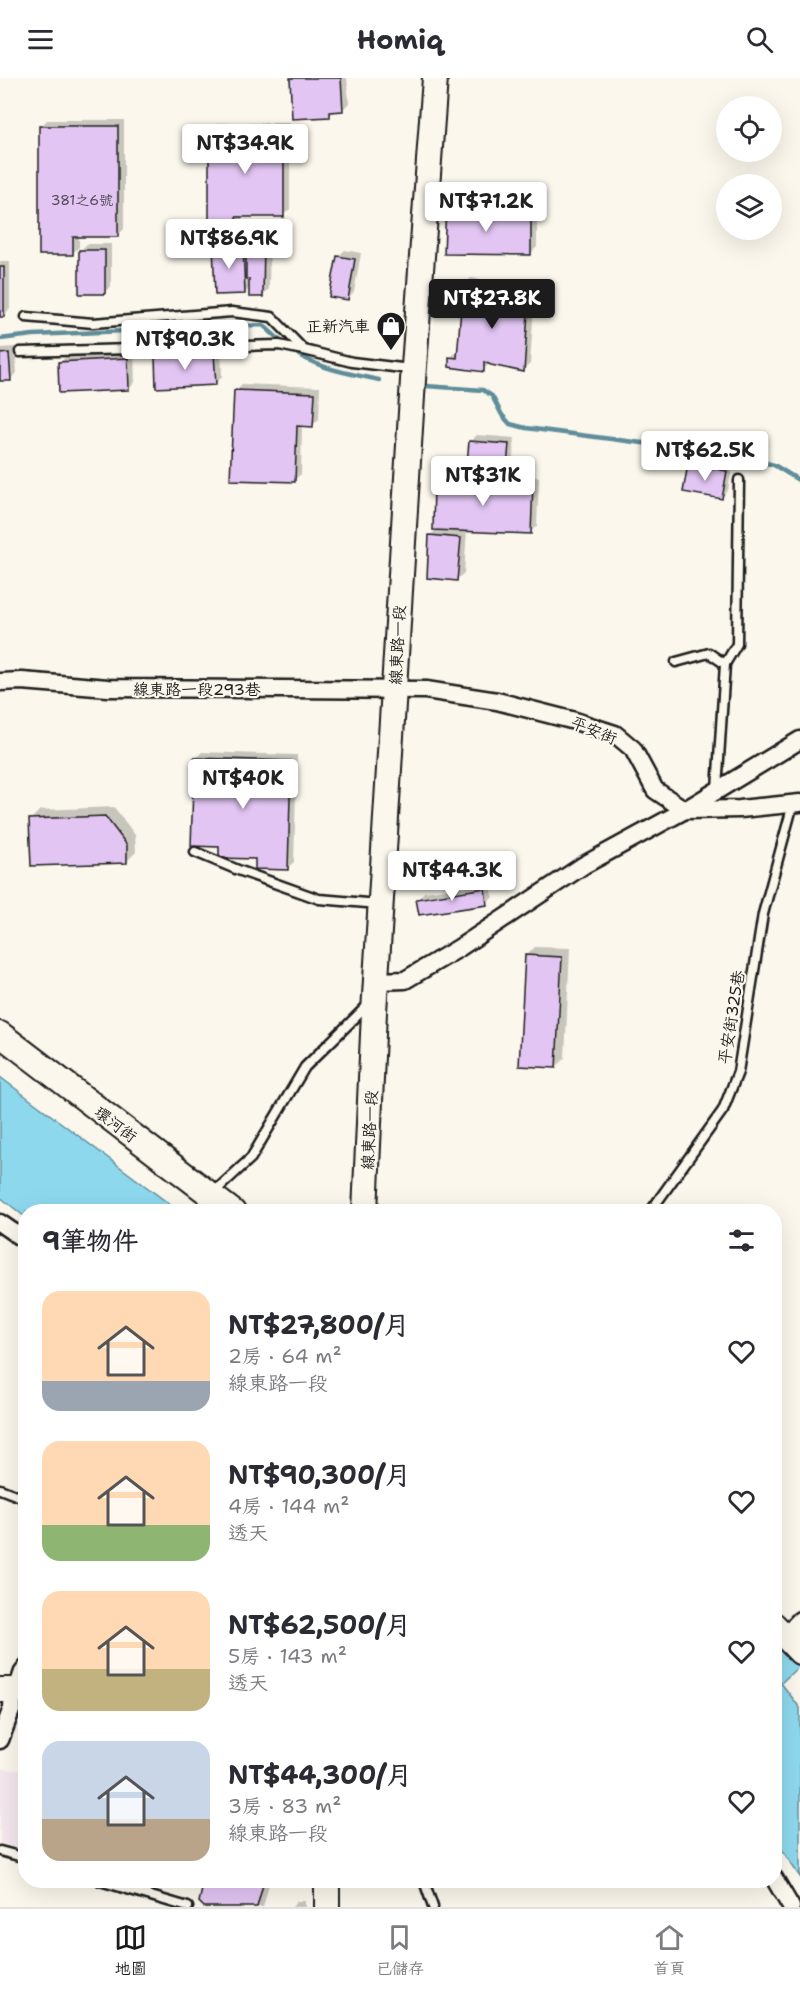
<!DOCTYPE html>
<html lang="zh-TW">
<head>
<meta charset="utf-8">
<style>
  :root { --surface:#fff; --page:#f2f2f3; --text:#2b2b33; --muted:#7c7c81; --line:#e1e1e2; --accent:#1c1c1c }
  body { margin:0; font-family:"Shantell Sans","LXGW WenKai TC",sans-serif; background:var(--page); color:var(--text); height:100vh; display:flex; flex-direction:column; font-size:22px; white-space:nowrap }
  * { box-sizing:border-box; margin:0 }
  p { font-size:20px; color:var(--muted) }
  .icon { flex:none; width:33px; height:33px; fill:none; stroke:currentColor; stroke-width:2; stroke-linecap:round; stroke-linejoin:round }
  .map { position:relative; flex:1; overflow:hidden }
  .drawer { position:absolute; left:18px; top:1126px; width:764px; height:684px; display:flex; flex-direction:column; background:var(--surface); border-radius:24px; box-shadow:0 6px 24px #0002 }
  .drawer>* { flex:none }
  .tools { position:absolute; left:716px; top:18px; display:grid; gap:12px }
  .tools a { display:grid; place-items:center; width:66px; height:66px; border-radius:50%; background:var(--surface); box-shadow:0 6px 24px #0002; font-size:30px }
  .price { position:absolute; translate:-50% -51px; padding:0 14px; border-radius:6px; background:#fff; color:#222; font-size:20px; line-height:39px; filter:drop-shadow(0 2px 3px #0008) }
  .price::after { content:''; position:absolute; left:50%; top:36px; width:18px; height:14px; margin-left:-9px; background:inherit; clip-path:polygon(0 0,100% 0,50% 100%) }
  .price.current { background:var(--accent); color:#fff }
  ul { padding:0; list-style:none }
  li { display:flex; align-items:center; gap:18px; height:150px; padding:0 24px }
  li span { display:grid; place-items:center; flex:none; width:168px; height:120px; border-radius:18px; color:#555 }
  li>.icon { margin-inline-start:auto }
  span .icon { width:72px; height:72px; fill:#fffc; stroke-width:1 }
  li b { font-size:26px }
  h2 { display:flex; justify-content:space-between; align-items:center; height:72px; padding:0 24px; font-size:26px }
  header { display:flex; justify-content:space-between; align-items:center; height:78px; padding:0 24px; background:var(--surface); font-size:27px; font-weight:700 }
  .menu { display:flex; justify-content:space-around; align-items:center; height:84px; border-top:2px solid var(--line); background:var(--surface); font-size:16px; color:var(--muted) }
  .menu a { display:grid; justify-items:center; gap:3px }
  .menu .current { color:var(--accent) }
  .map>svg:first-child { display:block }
  .built { fill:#f4e8ee }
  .water { fill:#8ed8ee; stroke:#608d9a; stroke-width:1.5 }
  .shadow { fill:#0003 }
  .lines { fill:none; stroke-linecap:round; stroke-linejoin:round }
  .stream { stroke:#608d9a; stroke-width:4.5 }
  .building { fill:#e2c5f3; stroke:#1c1c1c; stroke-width:1.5 }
  .lane-casing { stroke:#1c1c1c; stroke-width:13 }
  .street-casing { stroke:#1c1c1c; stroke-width:21 }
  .secondary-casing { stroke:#1c1c1c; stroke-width:28 }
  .lane { stroke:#fbf7ec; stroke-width:8 }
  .street { stroke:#fbf7ec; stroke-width:16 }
  .secondary { stroke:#fbf7ec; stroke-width:24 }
  .labels { text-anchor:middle; stroke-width:4.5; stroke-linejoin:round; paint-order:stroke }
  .number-label { font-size:14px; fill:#4e4652 }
  .poi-label { font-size:16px; fill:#1c1c1c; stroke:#fbf7ec; text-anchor:end }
  .street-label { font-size:16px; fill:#1c1c1c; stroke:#fbf7ec }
</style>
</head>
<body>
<header><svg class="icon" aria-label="menu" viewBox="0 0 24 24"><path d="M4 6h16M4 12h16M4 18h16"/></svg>Homiq<svg class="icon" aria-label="search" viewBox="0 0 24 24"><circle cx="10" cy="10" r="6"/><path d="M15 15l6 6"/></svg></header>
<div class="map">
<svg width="800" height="1829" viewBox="0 0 800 1829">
  <rect width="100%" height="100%" fill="#fbf7ec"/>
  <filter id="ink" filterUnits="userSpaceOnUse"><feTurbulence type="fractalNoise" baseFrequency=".0167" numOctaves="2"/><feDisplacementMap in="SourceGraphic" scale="12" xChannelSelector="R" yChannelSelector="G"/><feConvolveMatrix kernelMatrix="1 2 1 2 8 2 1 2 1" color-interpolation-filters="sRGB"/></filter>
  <g filter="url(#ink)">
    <path class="built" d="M 3,1691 L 25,1693 L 25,1773 L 0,1765 L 0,1697 Z"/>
    <g class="water">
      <path d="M 0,999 L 180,1134 L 26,1134 L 25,1139 L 0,1119 Z"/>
      <path d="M 800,1554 L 800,1587 L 781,1605 L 800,1630 L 800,1799 L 774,1760 L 774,1577 Z"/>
    </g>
    <g class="shadow">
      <path d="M 291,0 L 347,0 L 349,25 L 342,32 L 335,32 L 329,38 Z"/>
      <path d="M 47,42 L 124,42 L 124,151 L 117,158 L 79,158 L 79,169 L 72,176 L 41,48 Z"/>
      <path d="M 218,45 L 290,45 L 290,131 L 283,137 L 242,137 L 242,143 L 235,150 L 211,51 Z"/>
      <path d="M 454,120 L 537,135 L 537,169 L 531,175 L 448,127 Z"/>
      <path d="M 270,159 L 269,211 L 262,218 L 251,208 L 245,215 L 214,167 L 221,161 L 249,160 L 249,164 L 254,160 Z"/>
      <path d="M 87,166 L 111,166 L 111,208 L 104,214 L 80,173 Z"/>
      <path d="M 345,172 L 361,175 L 354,214 L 347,221 L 338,179 Z"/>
      <path d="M 0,183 L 10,183 L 10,231 L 4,238 L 0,238 Z"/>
      <path d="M 471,200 L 535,212 L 530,286 L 523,292 L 490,285 L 483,292 L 451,279 L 457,273 L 460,273 L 465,206 Z"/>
      <path d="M 15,269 L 17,295 L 10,301 L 0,302 L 0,270 Z"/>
      <path d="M 221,269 L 222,299 L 215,306 L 156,278 L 163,272 Z"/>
      <path d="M 134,275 L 135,304 L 129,311 L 60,285 L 66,278 Z"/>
      <path d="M 242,306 L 320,309 L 319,341 L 313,347 L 302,347 L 301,396 L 294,402 L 235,313 Z"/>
      <path d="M 477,357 L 515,360 L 513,381 L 507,387 L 470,364 Z"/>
      <path d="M 696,380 L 733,387 L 728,412 L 722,419 L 689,387 Z"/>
      <path d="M 448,395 L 539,399 L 537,448 L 530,454 L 467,452 L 464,495 L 457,501 L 430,458 L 438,450 L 436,408 Z"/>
      <path d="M 202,674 L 297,677 L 294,784 L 287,790 L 220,767 L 196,680 Z"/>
      <path d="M 114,729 L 135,757 L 136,774 L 127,783 L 31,741 L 40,732 Z"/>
      <path d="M 491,805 L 493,819 L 486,826 L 418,821 L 424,814 Z"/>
      <path d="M 535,869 L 570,870 L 565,980 L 556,989 L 526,878 Z"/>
      <path d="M 206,1803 L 270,1803 L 263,1829 L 206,1829 Z"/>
      <path d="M 297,1823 L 305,1823 L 305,1829 L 292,1829 Z"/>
    </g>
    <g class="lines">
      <g class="stream">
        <path d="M 0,261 L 33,257 L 263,247 L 285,267"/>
        <path d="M 292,272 C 317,291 348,295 379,302"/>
        <path d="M 426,308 L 483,312 L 492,318 L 502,337 L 510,346 L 526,350 L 735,377 L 774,387 L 800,403"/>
      </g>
    </g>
    <g class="building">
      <path d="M 290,0 L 341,0 L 343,33 L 330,34 L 330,39 L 292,41 Z"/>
      <path d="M 39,48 L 118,48 L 118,159 L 73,159 L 73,177 L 39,177 Z"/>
      <path d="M 209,51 L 284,51 L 284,139 L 236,139 L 236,151 L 209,151 Z"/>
      <path d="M 446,126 L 531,141 L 531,177 L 444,176 Z"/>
      <path d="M 264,165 L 263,219 L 249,219 L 249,201 L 246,201 L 246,166 Z"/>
      <path d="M 243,166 L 245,216 L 215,217 L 213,167 Z"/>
      <rect x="79" y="172" width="26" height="44"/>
      <path d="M 337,178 L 355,181 L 348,222 L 329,219 Z"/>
      <rect x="0" y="189" width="4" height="50"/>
      <path d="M 463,206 L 529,219 L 524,294 L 491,287 L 484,284 L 484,294 L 449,289 L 449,279 L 457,280 Z"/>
      <path d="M 9,275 L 11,303 L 0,303 L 0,276 Z"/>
      <path d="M 214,275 L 216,307 L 156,310 L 155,278 Z"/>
      <path d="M 128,280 L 129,312 L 59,315 L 58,284 Z"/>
      <path d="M 234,312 L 315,315 L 313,349 L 297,348 L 295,404 L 230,402 Z"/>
      <path d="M 469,363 L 509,366 L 507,389 L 467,386 Z"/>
      <path d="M 688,386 L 727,393 L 722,421 L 683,414 Z"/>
      <path d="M 440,401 L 533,405 L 531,456 L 433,452 L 434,407 L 439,408 Z"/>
      <path d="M 429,457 L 461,460 L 457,503 L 427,500 Z"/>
      <path d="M 194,680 L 291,683 L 288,792 L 255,791 L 255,781 L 219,780 L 219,769 L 191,768 Z"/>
      <path d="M 105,738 L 127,767 L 127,785 L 31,788 L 29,741 Z"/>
      <path d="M 485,810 L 487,827 L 419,837 L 416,821 Z"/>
      <path d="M 525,877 L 562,879 L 556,990 L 519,988 Z"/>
      <path d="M 204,1803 L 264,1803 L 257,1829 L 204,1829 L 199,1824 Z"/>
    </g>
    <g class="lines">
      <g class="lane-casing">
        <g id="lane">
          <path d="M 26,239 L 93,245 L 232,234 L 272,239 L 304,272 L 352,284 L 410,291"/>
          <path d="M 20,274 L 279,267 L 303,272"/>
          <path d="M 676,584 L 709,575 L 725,586"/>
          <path d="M 717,712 L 725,586 L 737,566 L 739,402"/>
          <path d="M 195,774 L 238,792 L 319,821 L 379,826"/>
          <path d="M 212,1116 L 251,1080 L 305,989 L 368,927"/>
          <path d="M 650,1134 L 723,1032 L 738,994 L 763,836 L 793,726"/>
          <path d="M 0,1411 L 26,1421"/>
          <path d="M 13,1611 L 19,1593 L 26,1584"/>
          <path d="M 0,1773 L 26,1780"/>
          <path d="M 100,1803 L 188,1829"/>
          <path d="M 424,1803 L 433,1829"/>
        </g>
      </g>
      <g class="street-casing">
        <g id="street">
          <path d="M 0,604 L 22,603 L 108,610 L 426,612 L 497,623 L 575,643 L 615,656 L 633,671 L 655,712 L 685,732 L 740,731 L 800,725"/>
          <path d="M 377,903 L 405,902 L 459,870 L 584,787 L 685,732 L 800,662"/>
          <path d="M 0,1145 L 26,1163"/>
          <path d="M 785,1558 L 800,1542"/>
          <path d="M 0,1662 L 12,1630 L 13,1611"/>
          <path d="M 774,1800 L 791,1829"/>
        </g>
      </g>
      <g class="secondary-casing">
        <g id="secondary">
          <path d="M 0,956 L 233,1134"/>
          <path d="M 365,1134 L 374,934 L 413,302 L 435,0"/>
          <path d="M 774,1547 L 800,1574"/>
          <path d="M 0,1612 L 26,1612"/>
          <path d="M 327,1803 L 327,1829"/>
        </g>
      </g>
      <use href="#lane" class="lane"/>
      <use href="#street" class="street"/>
      <use href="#secondary" class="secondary"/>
    </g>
  </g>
  <defs>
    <g id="shop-pin" transform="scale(1.5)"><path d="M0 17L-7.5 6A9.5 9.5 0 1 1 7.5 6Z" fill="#1c1c1c" stroke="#fbf7ec"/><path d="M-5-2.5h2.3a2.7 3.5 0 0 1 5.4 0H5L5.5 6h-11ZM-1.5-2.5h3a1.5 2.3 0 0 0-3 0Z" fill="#fff"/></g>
  </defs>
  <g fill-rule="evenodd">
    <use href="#shop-pin" x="391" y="248"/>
  </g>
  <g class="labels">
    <g class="number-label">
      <text x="82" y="127">381之6號</text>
    </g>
    <g class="poi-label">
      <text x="370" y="254">正新汽車</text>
    </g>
    <g class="street-label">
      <text transform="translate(397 567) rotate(-87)" y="6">線東路一段</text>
      <text x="197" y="617">線東路一段293巷</text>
      <text transform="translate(594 652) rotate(22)" y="6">平安街</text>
      <text transform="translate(731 939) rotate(-81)" y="6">平安街325巷</text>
      <text transform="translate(116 1046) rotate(37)" y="6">環河街</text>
      <text transform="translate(369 1052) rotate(-87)" y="6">線東路一段</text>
    </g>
  </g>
</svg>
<div class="tools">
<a><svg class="icon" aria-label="locate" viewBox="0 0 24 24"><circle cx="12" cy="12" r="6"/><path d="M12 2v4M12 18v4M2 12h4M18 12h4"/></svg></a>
<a><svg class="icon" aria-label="layers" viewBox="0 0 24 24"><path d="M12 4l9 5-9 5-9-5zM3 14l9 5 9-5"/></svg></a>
</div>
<b class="price" style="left:245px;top:97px">NT$34.9K</b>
<b class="price" style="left:486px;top:155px">NT$71.2K</b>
<b class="price" style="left:229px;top:192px">NT$86.9K</b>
<b class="price current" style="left:492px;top:252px">NT$27.8K</b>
<b class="price" style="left:185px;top:293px">NT$90.3K</b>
<b class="price" style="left:705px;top:404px">NT$62.5K</b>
<b class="price" style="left:483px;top:429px">NT$31K</b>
<b class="price" style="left:243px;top:732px">NT$40K</b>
<b class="price" style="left:452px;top:824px">NT$44.3K</b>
<section class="drawer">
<h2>9筆物件<svg class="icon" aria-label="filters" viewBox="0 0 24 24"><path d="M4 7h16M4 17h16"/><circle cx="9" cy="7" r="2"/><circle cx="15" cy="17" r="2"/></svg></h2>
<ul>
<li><span style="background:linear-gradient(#ffd9b3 75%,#9aa5b1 0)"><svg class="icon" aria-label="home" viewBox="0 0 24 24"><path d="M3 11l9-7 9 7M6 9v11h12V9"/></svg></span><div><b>NT$27,800/月</b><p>2房 · 64 m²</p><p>線東路一段</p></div><svg class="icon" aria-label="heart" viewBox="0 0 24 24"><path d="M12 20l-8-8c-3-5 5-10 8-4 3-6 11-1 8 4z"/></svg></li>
<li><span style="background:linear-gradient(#ffd9b3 70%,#8fb573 0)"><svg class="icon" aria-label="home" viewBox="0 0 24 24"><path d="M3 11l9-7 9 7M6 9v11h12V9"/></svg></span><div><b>NT$90,300/月</b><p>4房 · 144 m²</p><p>透天</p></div><svg class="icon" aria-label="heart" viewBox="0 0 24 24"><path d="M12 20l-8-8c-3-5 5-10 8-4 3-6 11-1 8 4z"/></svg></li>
<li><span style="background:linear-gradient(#ffd9b3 65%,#c2b280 0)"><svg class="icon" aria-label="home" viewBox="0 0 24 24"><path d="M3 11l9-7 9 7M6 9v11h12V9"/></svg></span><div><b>NT$62,500/月</b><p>5房 · 143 m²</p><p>透天</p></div><svg class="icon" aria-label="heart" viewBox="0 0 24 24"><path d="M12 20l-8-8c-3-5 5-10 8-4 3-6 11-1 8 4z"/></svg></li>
<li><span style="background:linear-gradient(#c9d6e8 65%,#b9a48a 0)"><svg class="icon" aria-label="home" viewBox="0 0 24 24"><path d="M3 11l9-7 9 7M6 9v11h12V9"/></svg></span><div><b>NT$44,300/月</b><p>3房 · 83 m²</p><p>線東路一段</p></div><svg class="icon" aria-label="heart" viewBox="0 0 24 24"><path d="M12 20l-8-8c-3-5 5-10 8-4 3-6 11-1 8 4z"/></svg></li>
</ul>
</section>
</div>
<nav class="menu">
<a class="current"><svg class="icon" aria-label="map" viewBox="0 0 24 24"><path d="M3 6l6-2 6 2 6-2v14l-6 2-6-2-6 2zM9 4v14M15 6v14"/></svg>地圖</a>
<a><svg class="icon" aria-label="saved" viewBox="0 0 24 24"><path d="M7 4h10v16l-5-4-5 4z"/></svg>已儲存</a>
<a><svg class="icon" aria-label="home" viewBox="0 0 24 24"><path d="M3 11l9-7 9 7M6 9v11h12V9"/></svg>首頁</a>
</nav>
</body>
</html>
